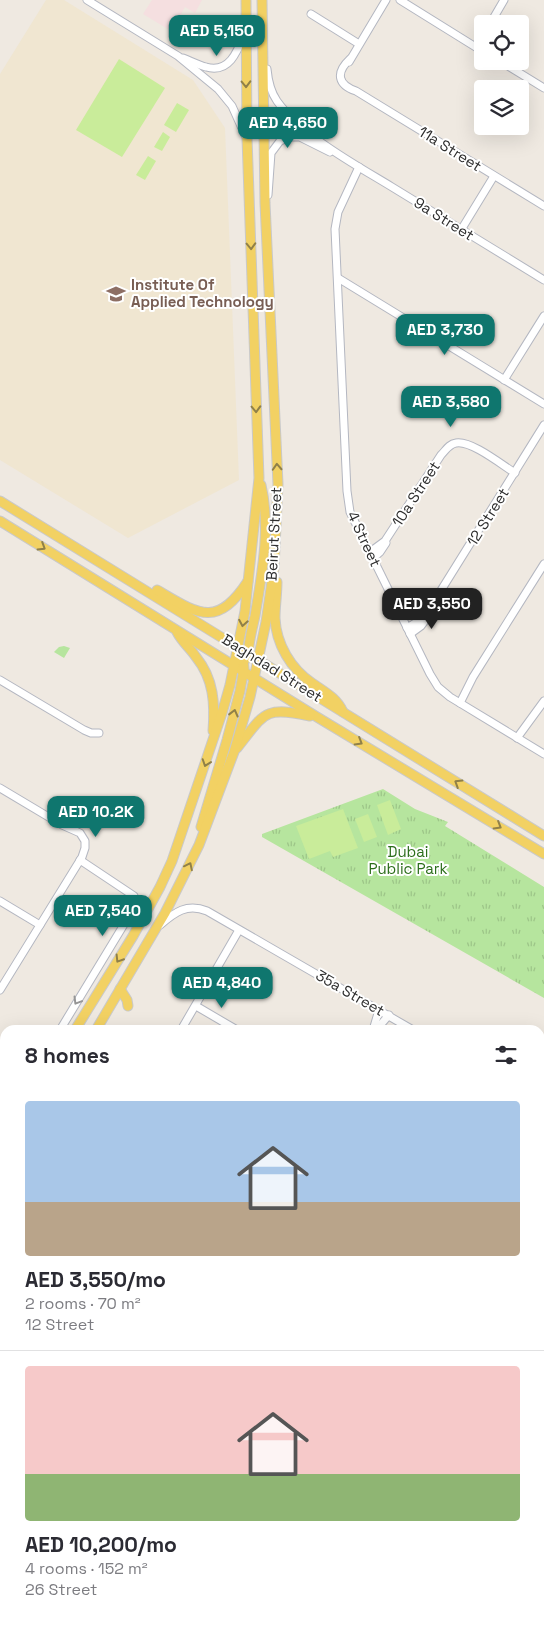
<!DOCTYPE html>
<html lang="en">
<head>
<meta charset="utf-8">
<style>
  :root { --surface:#fff; --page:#f7f7f7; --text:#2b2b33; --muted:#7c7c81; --line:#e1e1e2; --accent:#0f766e }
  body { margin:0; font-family:"Space Grotesk",sans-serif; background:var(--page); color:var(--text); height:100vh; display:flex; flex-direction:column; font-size:19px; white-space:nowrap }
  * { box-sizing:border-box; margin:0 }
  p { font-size:16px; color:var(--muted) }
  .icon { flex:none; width:28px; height:28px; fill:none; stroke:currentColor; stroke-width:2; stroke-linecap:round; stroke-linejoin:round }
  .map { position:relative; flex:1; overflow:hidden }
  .panel { position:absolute; left:0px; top:1025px; width:545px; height:600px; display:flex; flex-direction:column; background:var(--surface); border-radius:15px 15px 0 0; box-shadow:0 5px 20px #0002 }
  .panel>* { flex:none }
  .controls { position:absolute; left:474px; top:15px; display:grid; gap:10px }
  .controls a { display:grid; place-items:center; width:55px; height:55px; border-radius:5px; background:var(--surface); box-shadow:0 5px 20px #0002; font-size:25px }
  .price { position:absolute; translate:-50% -42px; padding:0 11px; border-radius:10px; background:var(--accent); color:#fff; font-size:16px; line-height:32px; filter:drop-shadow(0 1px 2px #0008) }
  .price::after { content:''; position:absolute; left:50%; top:30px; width:15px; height:11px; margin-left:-8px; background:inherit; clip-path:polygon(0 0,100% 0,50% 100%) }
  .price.current { background:#222; color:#fff }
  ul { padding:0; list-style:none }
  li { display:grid; align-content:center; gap:10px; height:265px; padding:0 25px }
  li+li { border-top:1px solid var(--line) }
  li span { display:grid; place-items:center; height:155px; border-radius:5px; color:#555 }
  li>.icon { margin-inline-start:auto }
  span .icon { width:90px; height:90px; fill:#fffc; stroke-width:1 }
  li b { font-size:21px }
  h2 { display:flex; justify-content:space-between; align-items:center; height:60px; padding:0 25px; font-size:21px }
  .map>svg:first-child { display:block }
  .education { fill:#f0e6d1 }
  .medical { fill:#f5dfe0 }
  .grass { fill:#b6e59e }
  .park { fill:url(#park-tufts) }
  .pitch { fill:#c9ec9a }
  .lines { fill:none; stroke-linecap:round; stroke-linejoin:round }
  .minor-casing { stroke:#b4b7c1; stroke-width:9 }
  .major-casing { stroke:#c9c9c9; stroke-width:11 }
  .minor { stroke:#fff; stroke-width:7 }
  .major { stroke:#f2d163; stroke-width:9 }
  .oneway { stroke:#908048 }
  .oneway2 { stroke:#969696 }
  .labels { text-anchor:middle; stroke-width:4; stroke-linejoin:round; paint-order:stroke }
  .street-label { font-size:15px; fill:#2e2e2e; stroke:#fff }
  .education-label { font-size:15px; font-weight:bold; fill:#785e54; stroke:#fff; text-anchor:start }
  .park-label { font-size:15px; fill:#2c6e1b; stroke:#fff }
</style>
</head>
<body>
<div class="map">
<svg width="544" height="1625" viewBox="0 0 544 1625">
  <defs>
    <pattern id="park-tufts" width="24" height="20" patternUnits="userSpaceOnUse" patternTransform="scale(1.25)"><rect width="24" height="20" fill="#b6e59e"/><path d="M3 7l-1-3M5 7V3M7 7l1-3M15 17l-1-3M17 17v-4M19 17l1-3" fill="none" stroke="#9dc588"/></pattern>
  </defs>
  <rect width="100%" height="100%" fill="#efe9e1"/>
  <path class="education" d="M 46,0 L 64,0 L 193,80 L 225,128 L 239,480 L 128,538 L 0,460 L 0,74 Z"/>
  <path class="medical" d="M 152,0 L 202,0 L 195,13 L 185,7 L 171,31 L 143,14 Z"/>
  <path class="grass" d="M 64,646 L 70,648 L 64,658 L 54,652 L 59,647 Z"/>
  <path class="park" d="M 383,789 L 415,809 L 448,822 L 445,826 L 544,887 L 544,998 L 262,837 L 262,834 Z"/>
  <g class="pitch">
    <path d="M 119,59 L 165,88 L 122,157 L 76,130 Z"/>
    <path d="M 177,103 L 189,110 L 176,132 L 164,125 Z"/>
    <path d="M 163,132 L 170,137 L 162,151 L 154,147 Z"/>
    <path d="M 148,156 L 156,161 L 145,180 L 136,175 Z"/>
    <path d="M 390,800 L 401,829 L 388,835 L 377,805 Z"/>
    <path d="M 343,809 L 358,848 L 333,857 L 330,851 L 309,859 L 296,826 Z"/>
    <path d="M 368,814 L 377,837 L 364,842 L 355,819 Z"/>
  </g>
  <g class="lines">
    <g class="minor-casing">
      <g id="minor">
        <path d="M 87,0 L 178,56 L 218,89 L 232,106 L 245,135"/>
        <path d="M 400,0 L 482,51"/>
        <path d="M 311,14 L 359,44"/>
        <path d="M 490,24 L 504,0"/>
        <path d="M 476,46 L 482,35"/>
        <path d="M 183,58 C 191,61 198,65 206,67 C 230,74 238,50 245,32"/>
        <path d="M 350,59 C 335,73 338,85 356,91 L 544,206"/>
        <path d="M 500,61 L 544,88"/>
        <path d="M 349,62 L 386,0"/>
        <path d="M 267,69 C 268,80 270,91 277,101 C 302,136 356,165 392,187 C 443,218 493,249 544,280"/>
        <path d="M 359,167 L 338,212 L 335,229 L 347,491 L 350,512 L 430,674 L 438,687 L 450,697 L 544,754"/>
        <path d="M 268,195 L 271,153 L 280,141 L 290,137 L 300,137 L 330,152"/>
        <path d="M 461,230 L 494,176"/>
        <path d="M 338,278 L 544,404"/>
        <path d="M 504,380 L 544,316"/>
        <path d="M 370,552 L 385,541 L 441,455 C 446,450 449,444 456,443 C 471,440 502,465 515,473"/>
        <path d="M 373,558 L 380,552 L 386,543"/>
        <path d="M 407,628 L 420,620 L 430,608 L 544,425"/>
        <path d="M 410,634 L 421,626 L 427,618"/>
        <path d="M 0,680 L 84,730 L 91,733 L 99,733"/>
        <path d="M 460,703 L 473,677 L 544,564"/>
        <path d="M 517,738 L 544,701"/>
        <path d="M 0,788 L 62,825 L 80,833 L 85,841 L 85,848 L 82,857 L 0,990"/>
        <path d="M 0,901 L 40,925"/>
        <path d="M 160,925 C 175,912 187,903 207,911 L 413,1030"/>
        <path d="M 196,1006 L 237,1030"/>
        <path d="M 60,1030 L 137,903 L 134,896 L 80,860"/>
        <path d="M 181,1030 L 239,930"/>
        <path d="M 373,1030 L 379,1010"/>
        <path d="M 376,1030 L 389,1015"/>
        <path d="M 540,1104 L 544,1107"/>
        <path d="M 0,1128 L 5,1120"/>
        <path d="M 4,1183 L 5,1202"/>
        <path d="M 540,1213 L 544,1207"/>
        <path d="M 0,1225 L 5,1225"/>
        <path d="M 540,1349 L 544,1343"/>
        <path d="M 0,1350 L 5,1343"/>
        <path d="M 540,1487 L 544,1480"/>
        <path d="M 0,1500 L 5,1492"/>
        <path d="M 540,1542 L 544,1545"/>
        <path d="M 540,1584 L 544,1587"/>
        <path d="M 0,1603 L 5,1606"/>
        <path d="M 28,1620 L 36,1625"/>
        <path d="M 241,1620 L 250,1625"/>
        <path d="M 486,1620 L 494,1625"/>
        <path d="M 372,1621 L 376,1625"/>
        <path d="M 19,1625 L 22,1620"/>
        <path d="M 267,1625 L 270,1620"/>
      </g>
    </g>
    <g class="major-casing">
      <g id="major">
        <path d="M 0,501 L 544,836"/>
        <path d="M 0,521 L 317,717 L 544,854"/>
        <path d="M 277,582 C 277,594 275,606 275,618 C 276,644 291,669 312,683 C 325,692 337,698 343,712"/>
        <path d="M 157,590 C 198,614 217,629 248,581"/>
        <path d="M 177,632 C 182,642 190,648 196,657 C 214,679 215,704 213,731"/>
        <path d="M 248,658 C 248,644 252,629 255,616 C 262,573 271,528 261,485"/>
        <path d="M 237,748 C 265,713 263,706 310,716"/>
        <path d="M 201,827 L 227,740 L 240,691 L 244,668 L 243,659 L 238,647"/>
        <path d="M 120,989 L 127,1000 L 128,1006"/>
        <path d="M 75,1030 L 133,936 L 160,887 L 172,861 L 222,713 L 230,685 L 245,611 L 259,478 L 247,138 L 246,0"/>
        <path d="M 96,1030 L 165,913 L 199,845 L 234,752 L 250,697 L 266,622 L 274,568 L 278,484 L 265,203 L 262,0"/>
        <path d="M 0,1157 L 5,1148"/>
        <path d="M 0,1190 L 5,1181"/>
      </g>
    </g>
    <use href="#minor" class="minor"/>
    <use href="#major" class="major"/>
  </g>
  <defs><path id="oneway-chevron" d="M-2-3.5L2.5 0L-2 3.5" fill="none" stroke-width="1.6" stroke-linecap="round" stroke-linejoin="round" transform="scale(1.25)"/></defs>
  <g class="oneway">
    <use href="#oneway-chevron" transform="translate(246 84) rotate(89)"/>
    <use href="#oneway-chevron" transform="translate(251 246) rotate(88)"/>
    <use href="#oneway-chevron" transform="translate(256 409) rotate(88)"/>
    <use href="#oneway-chevron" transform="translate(277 467) rotate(-93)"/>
    <use href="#oneway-chevron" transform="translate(42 547) rotate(32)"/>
    <use href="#oneway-chevron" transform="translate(243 623) rotate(100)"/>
    <use href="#oneway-chevron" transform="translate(234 713) rotate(-76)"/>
    <use href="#oneway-chevron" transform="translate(359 742) rotate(31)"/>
    <use href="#oneway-chevron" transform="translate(206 763) rotate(109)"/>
    <use href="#oneway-chevron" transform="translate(458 783) rotate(-148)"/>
    <use href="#oneway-chevron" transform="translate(498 826) rotate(31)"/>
    <use href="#oneway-chevron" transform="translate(189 866) rotate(-64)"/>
    <use href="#oneway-chevron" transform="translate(119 959) rotate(122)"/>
  </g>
  <use class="oneway2" href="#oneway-chevron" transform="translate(77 1001) rotate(121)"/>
  <defs>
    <g id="university-bare" transform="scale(1.5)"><path d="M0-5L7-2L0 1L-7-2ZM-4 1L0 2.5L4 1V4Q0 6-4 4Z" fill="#8d6e63" stroke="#fff" stroke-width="2.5" paint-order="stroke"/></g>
  </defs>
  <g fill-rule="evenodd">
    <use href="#university-bare" x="116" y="294"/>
  </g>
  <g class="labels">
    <g class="street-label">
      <text transform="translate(450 149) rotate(32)" y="5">11a Street</text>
      <text transform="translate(444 219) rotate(32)" y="5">9a Street</text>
      <text transform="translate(416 494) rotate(-57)" y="5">10a Street</text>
      <text transform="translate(488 517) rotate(-58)" y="5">12 Street</text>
      <text transform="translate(274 534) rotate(-87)" y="5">Beirut Street</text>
      <text transform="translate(364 539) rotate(65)" y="5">4 Street</text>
      <text transform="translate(272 668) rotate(32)" y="5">Baghdad Street</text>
      <text transform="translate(350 993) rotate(30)" y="5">35a Street</text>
    </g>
    <g class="education-label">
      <text x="131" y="290">Institute Of<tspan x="131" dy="17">Applied Technology</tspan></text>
    </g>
    <g class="park-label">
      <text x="408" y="857">Dubai<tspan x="408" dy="17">Public Park</tspan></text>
    </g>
  </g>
</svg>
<div class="controls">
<a><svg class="icon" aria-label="locate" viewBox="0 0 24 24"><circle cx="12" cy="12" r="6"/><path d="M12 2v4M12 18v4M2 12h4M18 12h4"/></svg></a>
<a><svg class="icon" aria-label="layers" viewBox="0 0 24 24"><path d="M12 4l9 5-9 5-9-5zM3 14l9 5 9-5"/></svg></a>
</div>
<b class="price" style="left:217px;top:57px">AED 5,150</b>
<b class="price" style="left:288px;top:149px">AED 4,650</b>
<b class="price" style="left:445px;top:356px">AED 3,730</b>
<b class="price" style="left:451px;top:428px">AED 3,580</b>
<b class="price current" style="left:432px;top:630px">AED 3,550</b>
<b class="price" style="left:96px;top:838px">AED 10.2K</b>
<b class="price" style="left:103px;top:937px">AED 7,540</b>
<b class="price" style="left:222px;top:1009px">AED 4,840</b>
<section class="panel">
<h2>8 homes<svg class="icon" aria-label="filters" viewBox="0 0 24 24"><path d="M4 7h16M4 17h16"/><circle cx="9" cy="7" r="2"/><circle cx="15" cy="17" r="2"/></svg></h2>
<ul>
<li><span style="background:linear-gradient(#a9c7e8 65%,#b9a48a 0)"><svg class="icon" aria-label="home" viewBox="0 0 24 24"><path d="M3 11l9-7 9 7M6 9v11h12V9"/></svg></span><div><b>AED 3,550/mo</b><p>2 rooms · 70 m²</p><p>12 Street</p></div></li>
<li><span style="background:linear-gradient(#f6c9c9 70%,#8fb573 0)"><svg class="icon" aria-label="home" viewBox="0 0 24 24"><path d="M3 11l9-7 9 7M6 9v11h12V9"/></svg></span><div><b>AED 10,200/mo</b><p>4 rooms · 152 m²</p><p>26 Street</p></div></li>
</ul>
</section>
</div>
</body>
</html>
